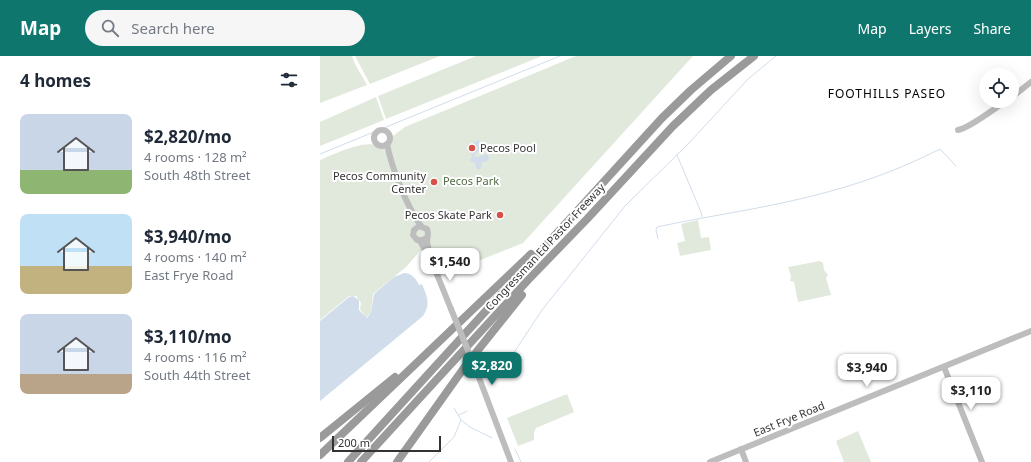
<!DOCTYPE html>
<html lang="en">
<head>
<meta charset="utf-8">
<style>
  :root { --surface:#fff; --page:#f6f6f7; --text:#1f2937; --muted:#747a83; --accent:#0f766e }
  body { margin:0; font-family:"Noto Sans",sans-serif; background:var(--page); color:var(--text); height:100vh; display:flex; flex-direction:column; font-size:15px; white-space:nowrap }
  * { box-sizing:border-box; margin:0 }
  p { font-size:13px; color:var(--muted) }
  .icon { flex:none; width:22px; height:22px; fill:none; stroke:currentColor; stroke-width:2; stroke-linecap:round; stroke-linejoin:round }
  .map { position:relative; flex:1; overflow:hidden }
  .details { display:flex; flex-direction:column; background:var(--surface); width:320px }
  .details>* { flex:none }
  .fabs { position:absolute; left:659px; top:12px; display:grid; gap:8px }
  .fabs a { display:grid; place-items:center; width:40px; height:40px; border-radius:50%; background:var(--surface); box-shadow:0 4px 16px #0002; font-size:20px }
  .scale { position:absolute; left:12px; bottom:10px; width:109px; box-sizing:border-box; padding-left:4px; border:2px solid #333; border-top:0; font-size:11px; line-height:14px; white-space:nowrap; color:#333; -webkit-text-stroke:3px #fff; paint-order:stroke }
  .price { position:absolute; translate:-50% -34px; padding:0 9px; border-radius:8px; background:#fff; color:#222; font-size:13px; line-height:26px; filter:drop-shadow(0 1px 2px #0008) }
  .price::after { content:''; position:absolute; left:50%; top:24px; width:12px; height:9px; margin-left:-6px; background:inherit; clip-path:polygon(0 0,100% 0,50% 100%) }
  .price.current { background:var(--accent); color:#fff }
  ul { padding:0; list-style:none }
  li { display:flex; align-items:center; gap:12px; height:100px; padding:0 20px }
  li span { display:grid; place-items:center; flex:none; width:112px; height:80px; border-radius:8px; color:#555 }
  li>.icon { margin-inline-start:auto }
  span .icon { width:48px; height:48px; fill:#fffc; stroke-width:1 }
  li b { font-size:17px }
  h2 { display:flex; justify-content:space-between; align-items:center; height:48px; padding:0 20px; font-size:17px }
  header { display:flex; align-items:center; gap:24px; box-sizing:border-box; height:56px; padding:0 20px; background:var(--accent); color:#fff }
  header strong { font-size:19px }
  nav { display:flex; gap:22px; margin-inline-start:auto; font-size:14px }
  .search { width:280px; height:36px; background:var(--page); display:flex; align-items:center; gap:10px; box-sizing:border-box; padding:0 14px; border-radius:22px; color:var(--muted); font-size:15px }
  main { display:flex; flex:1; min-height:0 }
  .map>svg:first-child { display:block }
  .green { fill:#e1e9dd }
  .water { fill:#d1ddeb }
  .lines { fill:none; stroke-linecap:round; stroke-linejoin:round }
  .stream { stroke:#d1ddeb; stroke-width:1 }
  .secondary { stroke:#bdbdbd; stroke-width:6 }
  .highway { stroke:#9a9a9a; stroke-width:8 }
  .secondary-bridge { stroke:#bdbdbd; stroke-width:6 }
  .poi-dot { fill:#d65248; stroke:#fff; stroke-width:1.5 }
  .labels { text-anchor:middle; stroke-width:4; stroke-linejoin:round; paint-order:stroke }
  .poi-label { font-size:11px; fill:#333; stroke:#fff; text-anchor:end }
  .park-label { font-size:11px; fill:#506b43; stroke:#fff }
  .street-label { font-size:11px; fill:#333; stroke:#fff }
  .neighbourhood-label { font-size:12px; letter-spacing:1px; fill:#000; stroke:#fff }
</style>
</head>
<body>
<header>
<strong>Map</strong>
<div class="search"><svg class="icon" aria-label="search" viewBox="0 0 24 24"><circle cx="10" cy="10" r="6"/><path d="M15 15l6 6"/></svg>Search here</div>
<nav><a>Map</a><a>Layers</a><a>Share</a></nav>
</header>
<main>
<section class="details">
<h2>4 homes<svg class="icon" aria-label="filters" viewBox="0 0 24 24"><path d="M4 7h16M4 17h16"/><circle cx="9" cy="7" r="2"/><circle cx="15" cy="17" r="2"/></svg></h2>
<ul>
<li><span style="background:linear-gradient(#c9d6e8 70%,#8fb573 0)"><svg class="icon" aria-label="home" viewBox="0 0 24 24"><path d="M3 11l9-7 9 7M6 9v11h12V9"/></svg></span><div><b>$2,820/mo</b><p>4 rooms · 128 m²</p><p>South 48th Street</p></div></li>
<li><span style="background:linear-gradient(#bfe0f5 65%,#c2b280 0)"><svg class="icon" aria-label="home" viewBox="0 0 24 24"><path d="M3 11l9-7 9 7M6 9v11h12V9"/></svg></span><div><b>$3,940/mo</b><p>4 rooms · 140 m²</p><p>East Frye Road</p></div></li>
<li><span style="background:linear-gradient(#c9d6e8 75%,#b9a48a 0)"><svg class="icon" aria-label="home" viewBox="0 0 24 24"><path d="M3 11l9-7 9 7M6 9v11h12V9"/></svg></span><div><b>$3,110/mo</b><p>4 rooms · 116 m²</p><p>South 44th Street</p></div></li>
</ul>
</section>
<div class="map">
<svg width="711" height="406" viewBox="0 0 711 406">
  <rect width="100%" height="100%" fill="#fff"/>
  <g class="green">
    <path d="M 0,0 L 32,0 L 35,8 L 47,29 L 0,47 Z"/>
    <path d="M 35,0 L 120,0 L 50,28 Z"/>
    <path d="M 156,0 L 222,0 L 66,63 L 58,40 Z"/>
    <path d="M 256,0 L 373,0 L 203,187 L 120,220 L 109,191 L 100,195 L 86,211 L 53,238 L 51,256 L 46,262 L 40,253 L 41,247 L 36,240 L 29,240 L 0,264 L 0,104 C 12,99 45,83 57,90 L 71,85 L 73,80 L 85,71 Z"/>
    <path d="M 56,41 L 64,64 L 0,90 L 0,66 Z"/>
    <path d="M 378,164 L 381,182 L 389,181 L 391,194 L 360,200 L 357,187 L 365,185 L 361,168 Z"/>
    <path d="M 500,205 L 503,207 L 504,214 L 508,219 L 506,222 L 511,239 L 478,246 L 474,226 L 470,225 L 471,220 L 468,211 Z"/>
    <path d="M 247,338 L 254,356 L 216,372 L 214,377 L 214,384 L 198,390 L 187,362 Z"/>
    <path d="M 538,375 L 551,406 L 524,406 L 516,385 Z"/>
  </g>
  <g class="water">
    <path d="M 159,84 L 163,94 L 154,98 L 154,100 L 158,101 L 166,98 L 168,99 L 169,102 L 168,105 L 162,106 L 161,112 L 159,114 L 156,112 L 155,107 L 151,106 L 150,104 L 152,100 L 147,89 Z"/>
    <path d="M 84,217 C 92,217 96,223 99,229 L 102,228 C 107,240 111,248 103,260 L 0,345 L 0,265 L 29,241 L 33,240 L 39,244 L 39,254 L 47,262 L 51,256 L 54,238 L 74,221 Z"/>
  </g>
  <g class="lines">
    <g class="stream">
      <path d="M 0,98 L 240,0"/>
      <path d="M 357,99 L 381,156 L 382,161"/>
      <path d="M 338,183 L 336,174 L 337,171 C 388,160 441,153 492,140 C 537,129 579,114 620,93 L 636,110"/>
      <path d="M 174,327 L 222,254 L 305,150 L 369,87 L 428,23 L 456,0"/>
      <path d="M 139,359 L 147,355"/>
      <path d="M 141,364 L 150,371 L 172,382"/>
      <path d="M 195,393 L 201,406"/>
      <path d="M 109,406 L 134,381 L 141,364 L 134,352"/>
    </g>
    <g class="secondary">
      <path d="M 692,41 L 711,26"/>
      <path d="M 638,74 C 650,72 675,52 686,45"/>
      <circle cx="62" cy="82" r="8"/>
      <path d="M 67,88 C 72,113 86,149 101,170"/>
      <path d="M 106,182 L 103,184 L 97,184 L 93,179 L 94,174 L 99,170 L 107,173 L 108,177 L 107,186 L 109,195"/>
      <path d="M 100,185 L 112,206 L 131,253"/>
      <path d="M 624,311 L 662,406"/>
      <path d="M 158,319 L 191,406"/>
      <path d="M 421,393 L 426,406"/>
      <path d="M 390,406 L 711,275"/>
    </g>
    <g class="highway">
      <path d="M 0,382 L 75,321"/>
      <path d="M 0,399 L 211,198"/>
      <path d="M 28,406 L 342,62 L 371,34 L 411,0"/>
      <path d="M 41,406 L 208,224 L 267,163 L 353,70 L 391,34 L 434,0"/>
      <path d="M 77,406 L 146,309 L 202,239"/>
    </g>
    <path class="secondary-bridge" d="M 131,253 L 158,319"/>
  </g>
  <g class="poi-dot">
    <circle cx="152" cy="92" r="4"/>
    <circle cx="114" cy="126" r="4"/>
    <circle cx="180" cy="159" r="4"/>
  </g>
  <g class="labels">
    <g class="poi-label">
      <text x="160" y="96" text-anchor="start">Pecos Pool</text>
      <text x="106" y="124">Pecos Community<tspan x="106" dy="13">Center</tspan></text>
      <text x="172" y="163">Pecos Skate Park</text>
    </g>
    <g class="park-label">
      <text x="151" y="129">Pecos Park</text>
    </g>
    <g class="street-label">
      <text transform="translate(225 191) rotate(-47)" y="4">Congressman Ed Pastor Freeway</text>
      <text transform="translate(469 363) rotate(-22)" y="4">East Frye Road</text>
    </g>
    <g class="neighbourhood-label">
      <text x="567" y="42">FOOTHILLS PASEO</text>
    </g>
  </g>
</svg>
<div class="fabs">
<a><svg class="icon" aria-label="locate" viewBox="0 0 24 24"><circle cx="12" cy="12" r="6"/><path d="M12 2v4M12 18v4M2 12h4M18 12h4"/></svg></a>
</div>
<div class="scale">200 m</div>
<b class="price" style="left:130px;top:226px">$1,540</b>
<b class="price current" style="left:172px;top:330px">$2,820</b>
<b class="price" style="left:547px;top:332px">$3,940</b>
<b class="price" style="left:651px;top:355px">$3,110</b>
</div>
</main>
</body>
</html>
